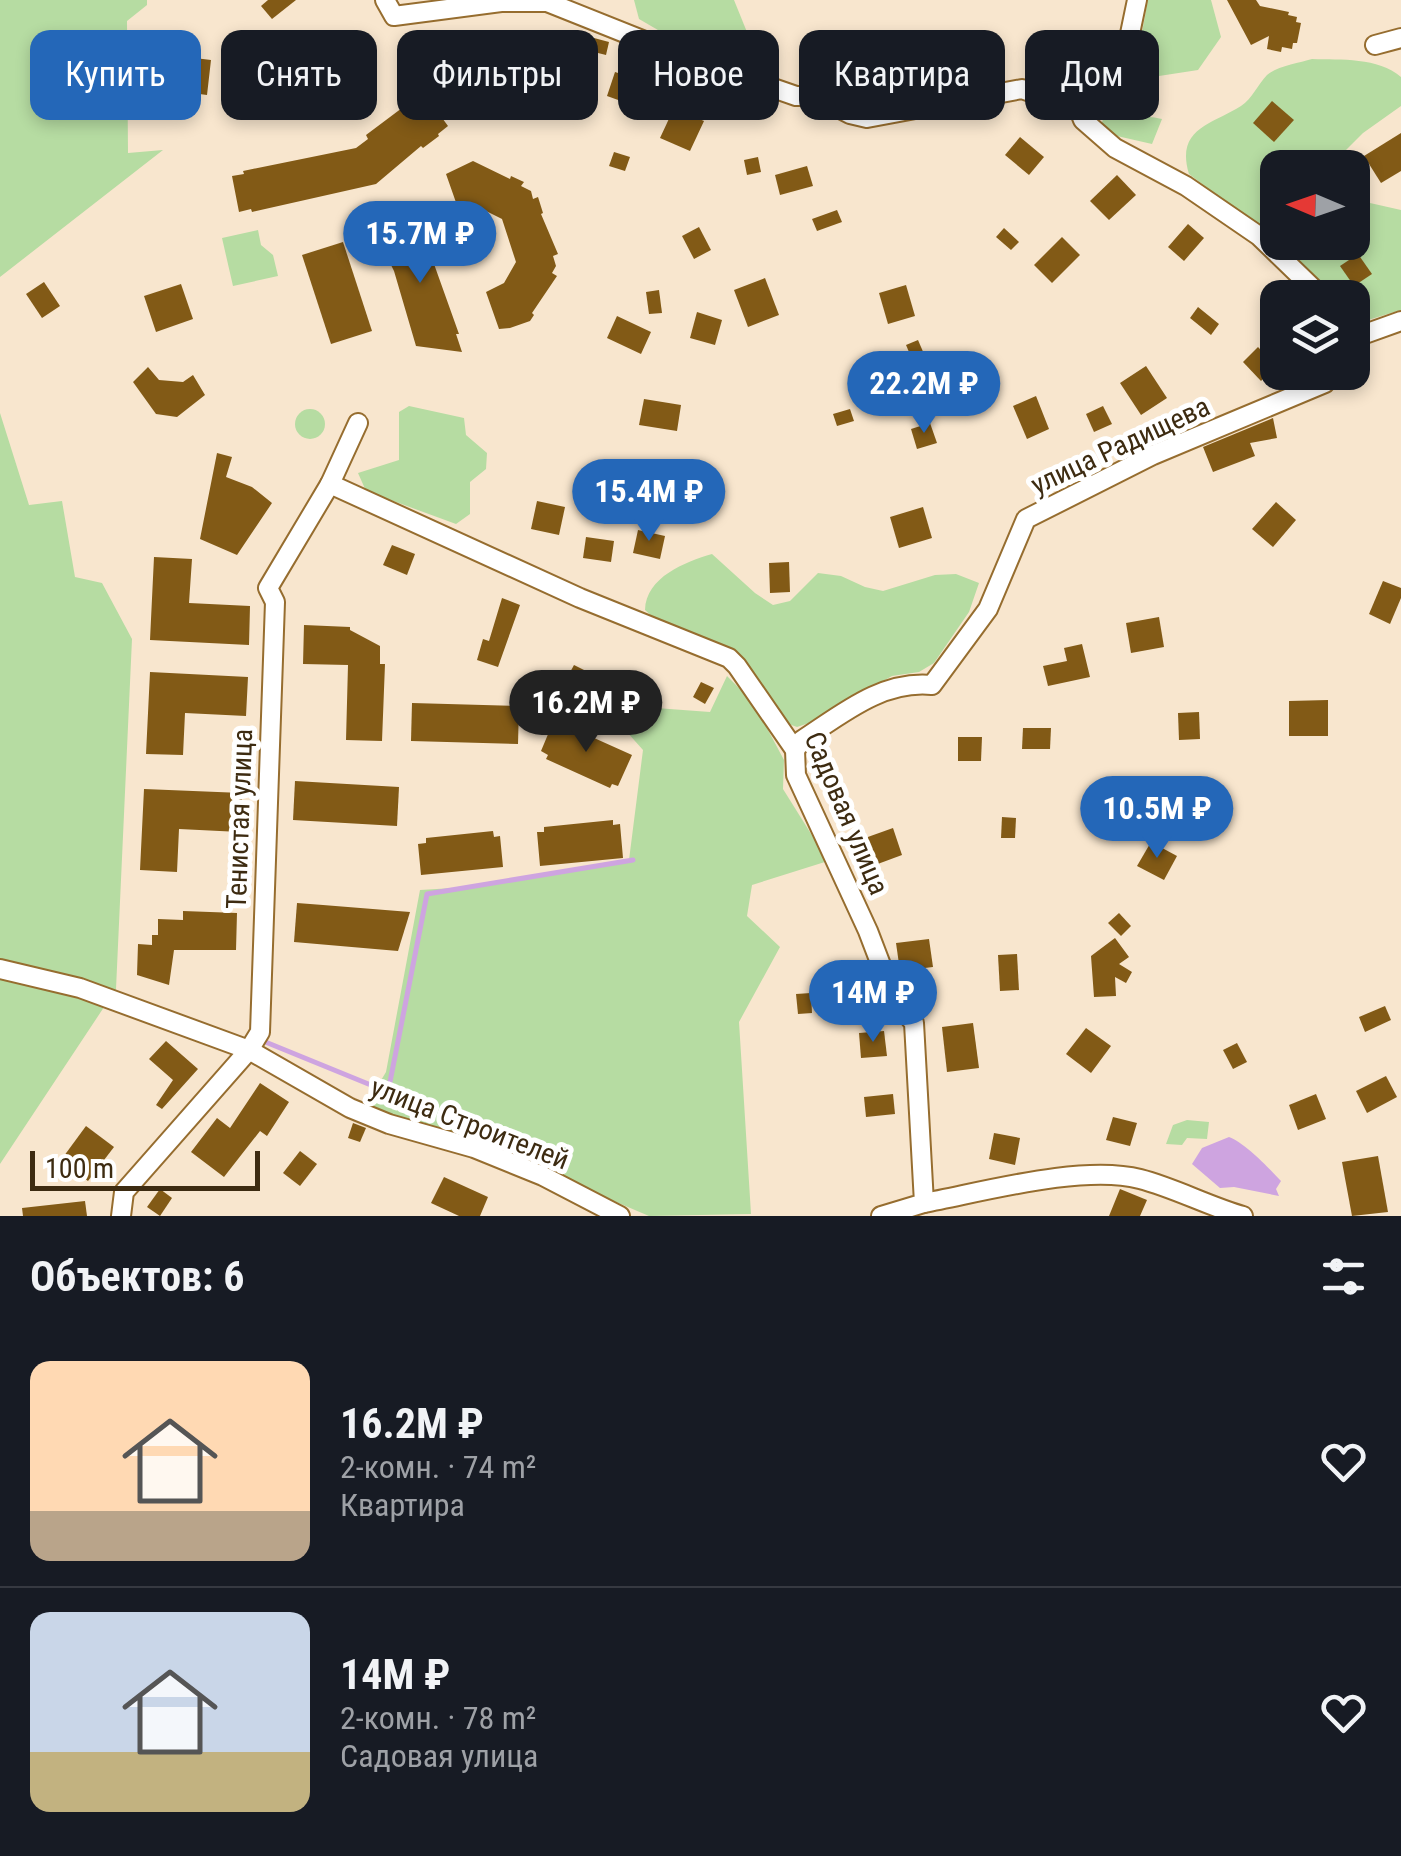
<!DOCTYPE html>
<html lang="ru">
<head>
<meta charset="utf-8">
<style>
  :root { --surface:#171b24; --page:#20242c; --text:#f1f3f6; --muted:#9ea1a6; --line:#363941; --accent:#2467b8 }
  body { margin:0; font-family:"Roboto Condensed",sans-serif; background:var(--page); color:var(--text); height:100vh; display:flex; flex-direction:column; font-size:38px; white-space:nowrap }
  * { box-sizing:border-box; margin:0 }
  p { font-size:32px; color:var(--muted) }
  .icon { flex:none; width:55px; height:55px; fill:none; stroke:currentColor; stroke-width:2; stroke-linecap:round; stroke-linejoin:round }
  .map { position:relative; height:1216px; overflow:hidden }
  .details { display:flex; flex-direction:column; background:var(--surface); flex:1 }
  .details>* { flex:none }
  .top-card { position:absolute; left:30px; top:30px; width:1342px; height:90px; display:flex; gap:20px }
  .needle { width:65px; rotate:272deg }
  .fabs { position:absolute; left:1260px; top:150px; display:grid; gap:20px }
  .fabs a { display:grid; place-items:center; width:110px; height:110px; border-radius:20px; background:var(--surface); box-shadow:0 5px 15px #0003; font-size:50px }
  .scale { position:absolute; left:30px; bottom:25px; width:230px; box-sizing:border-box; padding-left:10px; border:5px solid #3d2b11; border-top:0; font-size:28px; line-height:35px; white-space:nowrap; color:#3d2b11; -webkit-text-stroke:8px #fff; paint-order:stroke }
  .price { position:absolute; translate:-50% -85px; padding:0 22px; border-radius:35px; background:var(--accent); color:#fff; font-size:32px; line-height:65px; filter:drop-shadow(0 2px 5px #0008) }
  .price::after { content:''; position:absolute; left:50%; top:60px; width:30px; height:22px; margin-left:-15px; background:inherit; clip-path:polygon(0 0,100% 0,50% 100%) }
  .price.on { background:#222; color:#fff }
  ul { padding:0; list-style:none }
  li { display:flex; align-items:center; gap:30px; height:250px; padding:0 30px }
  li+li { border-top:2px solid var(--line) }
  li span { display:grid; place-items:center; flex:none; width:280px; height:200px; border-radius:20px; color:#555 }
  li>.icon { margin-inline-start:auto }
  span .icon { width:120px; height:120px; fill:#fffc; stroke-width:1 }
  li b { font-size:42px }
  h2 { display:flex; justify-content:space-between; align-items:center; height:120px; padding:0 30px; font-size:42px }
  .chip { padding:0 35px; border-radius:20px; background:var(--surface); box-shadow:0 5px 15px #0003; font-size:35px; line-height:90px }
  .chip.on { background:var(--accent); color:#fff }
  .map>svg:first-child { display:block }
  .green { fill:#b6dca2 }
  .water { fill:#cea4e0 }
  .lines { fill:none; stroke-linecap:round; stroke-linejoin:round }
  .stream { stroke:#cea4e0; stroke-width:5 }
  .building { fill:#825a16 }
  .street-casing { stroke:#966d2f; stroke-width:22 }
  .street { stroke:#fff; stroke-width:18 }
  .labels { text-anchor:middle; stroke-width:10; stroke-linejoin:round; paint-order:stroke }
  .street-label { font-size:28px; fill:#3d2b11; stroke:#fff }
</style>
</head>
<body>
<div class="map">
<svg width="1401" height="1216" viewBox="0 0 1401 1216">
  <rect width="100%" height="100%" fill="#f8e6ce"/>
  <g class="green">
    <path d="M 0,0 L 147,0 L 147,5 L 127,21 L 128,153 L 163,150 L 0,277 Z"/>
    <path d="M 634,0 L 734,0 L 751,42 L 730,52 L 670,37 L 639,19 Z"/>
    <path d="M 1148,0 L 1211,0 L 1221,37 L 1198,70 L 1133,80 Z"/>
    <path d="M 1312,59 C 1341,60 1378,57 1401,77 L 1401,106 L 1363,133 L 1338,158 L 1339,167 L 1278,168 L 1278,242 L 1189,174 C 1175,128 1213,124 1241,106 C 1252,99 1258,84 1267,75 C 1277,66 1299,63 1312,59 Z"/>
    <path d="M 1106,111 C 1125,118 1142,114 1162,119 L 1152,144 L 1117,136 L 1101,125 Z"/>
    <path d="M 1353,191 L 1370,203 L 1401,210 L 1401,310 L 1368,320 L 1353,316 L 1352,298 L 1335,297 L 1278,243 L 1352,242 Z"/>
    <path d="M 258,230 L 261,245 L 273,255 L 278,276 L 233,286 L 222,238 Z"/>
    <path d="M 409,406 L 464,418 L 466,435 L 487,453 L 486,469 L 470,482 L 470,514 L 456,524 L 366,491 L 358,473 L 399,460 L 399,412 Z"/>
    <circle cx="310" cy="424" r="15"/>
    <path d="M 0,413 L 29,505 L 62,501 L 75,577 L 102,583 L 132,639 L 116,989 L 0,1164 Z"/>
    <path d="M 712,554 L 755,593 L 773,605 L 790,601 L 818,573 L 841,576 L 865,587 L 883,591 L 935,575 L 956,574 L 979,583 L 969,612 L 934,663 L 919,672 L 892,676 L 809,723 L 797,727 L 783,722 L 778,707 L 733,652 L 655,619 L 645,610 C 646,577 685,562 712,554 Z"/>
    <path d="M 727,676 L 753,702 L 784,760 L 783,789 L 828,861 L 752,885 L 747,916 L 780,947 L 739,1022 L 751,1214 L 649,1216 L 466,1138 L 365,1107 L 386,1072 L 420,890 L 470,887 L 629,860 L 643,750 L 602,704 L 710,712 Z"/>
    <path d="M 1187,1120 L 1209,1122 L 1207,1139 L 1187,1138 L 1182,1145 L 1166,1144 L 1173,1125 Z"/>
  </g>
  <path class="water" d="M 1229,1137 C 1245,1143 1269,1168 1281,1181 L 1276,1189 L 1279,1196 L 1234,1187 L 1220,1188 L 1192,1164 L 1202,1148 Z"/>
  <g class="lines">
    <path class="stream" d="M 263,1041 L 388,1092 L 427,894 L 633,860"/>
  </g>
  <g class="building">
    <path d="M 268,0 L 296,0 L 272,19 L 261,6 Z"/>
    <path d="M 1227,0 L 1256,0 L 1260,6 L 1289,12 L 1288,15 L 1297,17 L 1296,22 L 1301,23 L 1297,43 L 1293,43 L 1292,49 L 1282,47 L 1281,52 L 1267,49 L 1269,36 L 1251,45 Z"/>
    <path d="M 488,33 L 516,65 L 486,90 L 459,59 Z"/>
    <path d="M 594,38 L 609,42 L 606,55 L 590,51 Z"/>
    <path d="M 162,54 L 211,60 L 207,95 L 139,86 L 141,69 L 159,72 Z"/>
    <path d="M 615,72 L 643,81 L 635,106 L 607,96 Z"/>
    <path d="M 426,96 L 448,126 L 438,134 L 439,136 L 423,148 L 421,146 L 376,184 L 252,212 L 251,209 L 239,212 L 232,176 L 244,174 L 243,171 L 356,148 L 368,139 L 366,135 L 414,99 L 416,103 Z"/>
    <path d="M 1272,101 L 1294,120 L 1274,142 L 1253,123 Z"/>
    <path d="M 674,108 L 704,121 L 690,151 L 660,138 Z"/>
    <path d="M 1401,133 L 1401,171 L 1381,183 L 1364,156 Z"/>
    <path d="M 1020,137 L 1044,157 L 1029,175 L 1005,155 Z"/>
    <path d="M 614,152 L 630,157 L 625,171 L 609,166 Z"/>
    <path d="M 758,157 L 761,172 L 747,175 L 744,160 Z"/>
    <path d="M 473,161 L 510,179 L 511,176 L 524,182 L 521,186 L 531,191 L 533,199 L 538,197 L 543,213 L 541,214 L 558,254 L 553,256 L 556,266 L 552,273 L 557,276 L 532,313 L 534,315 L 530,321 L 510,328 L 499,329 L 486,292 L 504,283 L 516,262 L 502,219 L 478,207 L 459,211 L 446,174 Z"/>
    <path d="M 807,166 L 813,186 L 780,195 L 775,175 Z"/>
    <path d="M 1117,175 L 1136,195 L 1109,220 L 1090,201 Z"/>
    <path d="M 414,208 L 459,334 L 456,334 L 462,352 L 416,346 L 394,271 L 383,249 L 380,240 Z"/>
    <path d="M 837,210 L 842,222 L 817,231 L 812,219 Z"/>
    <path d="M 1188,224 L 1204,238 L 1184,261 L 1168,247 Z"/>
    <path d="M 699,227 L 711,250 L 694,259 L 682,236 Z"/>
    <path d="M 1004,228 L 1019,242 L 1011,250 L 996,237 Z"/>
    <path d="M 1062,237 L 1080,255 L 1052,283 L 1034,265 Z"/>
    <path d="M 343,242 L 372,331 L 331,344 L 302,255 Z"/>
    <path d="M 1358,254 L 1372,274 L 1354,286 L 1340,266 Z"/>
    <path d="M 765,278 L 779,315 L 748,327 L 734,290 Z"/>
    <path d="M 44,282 L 60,306 L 42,318 L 26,294 Z"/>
    <path d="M 181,284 L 193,319 L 156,332 L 144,296 Z"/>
    <path d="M 906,285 L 915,316 L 888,324 L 879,293 Z"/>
    <path d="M 659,290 L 662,313 L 649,314 L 646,292 Z"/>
    <path d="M 1198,307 L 1219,324 L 1211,335 L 1190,318 Z"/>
    <path d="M 697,312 L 722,320 L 715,345 L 690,338 Z"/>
    <path d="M 617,316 L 651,332 L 641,354 L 607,338 Z"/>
    <path d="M 918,340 L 924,354 L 912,359 L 906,345 Z"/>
    <path d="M 1258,347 L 1276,366 L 1261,381 L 1243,362 Z"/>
    <path d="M 1146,366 L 1167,398 L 1141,415 L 1120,383 Z"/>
    <path d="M 148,367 L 159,380 L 183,382 L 193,375 L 205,395 L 177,417 L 156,414 L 133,382 Z"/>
    <path d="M 944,384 L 956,410 L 943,414 L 933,388 Z"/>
    <path d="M 1036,396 L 1049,429 L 1027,439 L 1013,406 Z"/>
    <path d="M 644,399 L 681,405 L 677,431 L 639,425 Z"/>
    <path d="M 1103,406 L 1112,424 L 1094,432 L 1086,414 Z"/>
    <path d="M 850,409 L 854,421 L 837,426 L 833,414 Z"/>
    <path d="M 1273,418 L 1277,438 L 1250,443 L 1255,456 L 1213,472 L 1203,447 Z"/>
    <path d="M 930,423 L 937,443 L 917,449 L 911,429 Z"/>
    <path d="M 217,453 L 232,457 L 226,477 L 252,487 L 272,503 L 237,555 L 200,539 Z"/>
    <path d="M 537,501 L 565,507 L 559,535 L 531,529 Z"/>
    <path d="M 1276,502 L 1296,520 L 1273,547 L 1252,529 Z"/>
    <path d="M 923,507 L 932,538 L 899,548 L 890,517 Z"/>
    <path d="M 638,530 L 665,536 L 660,559 L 633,553 Z"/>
    <path d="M 586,537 L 614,541 L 611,562 L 583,558 Z"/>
    <path d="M 392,545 L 415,554 L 407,575 L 383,565 Z"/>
    <path d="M 154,557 L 192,559 L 189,603 L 250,606 L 249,645 L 150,640 Z"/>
    <path d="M 789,562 L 790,592 L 770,593 L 769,563 Z"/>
    <path d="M 1383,581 L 1401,588 L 1401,598 L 1390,624 L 1369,614 Z"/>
    <path d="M 502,598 L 520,605 L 498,667 L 477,660 L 483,639 L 489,641 Z"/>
    <path d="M 1159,617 L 1164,647 L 1131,653 L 1126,623 Z"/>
    <path d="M 304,625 L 350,627 L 350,630 L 380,646 L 380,664 L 385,664 L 382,741 L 346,740 L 348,665 L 303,664 Z"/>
    <path d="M 1082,644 L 1090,677 L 1048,686 L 1043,666 L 1067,661 L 1064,648 Z"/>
    <path d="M 574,665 L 592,674 L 586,685 L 568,676 Z"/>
    <path d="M 150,672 L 248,677 L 246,716 L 185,713 L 183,755 L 146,754 Z"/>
    <path d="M 701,682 L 714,688 L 705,704 L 693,697 Z"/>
    <path d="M 1328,700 L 1328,736 L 1289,736 L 1289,701 Z"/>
    <path d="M 412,703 L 519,706 L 518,744 L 411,741 Z"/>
    <path d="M 1199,712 L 1200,739 L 1179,740 L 1178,713 Z"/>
    <path d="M 554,720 L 632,755 L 618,786 L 612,784 L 610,788 L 546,759 L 548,755 L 541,751 Z"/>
    <path d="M 1023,728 L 1051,728 L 1050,749 L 1022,749 Z"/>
    <path d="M 958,737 L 982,737 L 981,761 L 958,761 Z"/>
    <path d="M 295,781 L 399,787 L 397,826 L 293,820 Z"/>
    <path d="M 144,789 L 242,793 L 240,832 L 179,829 L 177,872 L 140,870 Z"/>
    <path d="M 1002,817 L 1016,818 L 1015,838 L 1001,838 Z"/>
    <path d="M 613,820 L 613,825 L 620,824 L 623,858 L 540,866 L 537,832 L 544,832 L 544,827 Z"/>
    <path d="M 893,828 L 902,855 L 875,865 L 865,838 Z"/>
    <path d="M 493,831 L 494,837 L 500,836 L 503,867 L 421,875 L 418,844 L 426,843 L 426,838 Z"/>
    <path d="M 1151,842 L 1177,856 L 1164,880 L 1137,866 Z"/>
    <path d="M 297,903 L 323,905 L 410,912 L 398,951 L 294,942 Z"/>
    <path d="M 183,911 L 237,913 L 236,950 L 174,950 L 169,985 L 137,975 L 138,944 L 152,945 L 152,935 L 158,935 L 158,919 L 183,920 Z"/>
    <path d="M 1119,913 L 1131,926 L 1121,936 L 1108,923 Z"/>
    <path d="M 1115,938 L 1129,957 L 1119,964 L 1132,972 L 1126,983 L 1115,977 L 1116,996 L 1094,997 L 1091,956 Z"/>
    <path d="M 929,939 L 933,967 L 900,971 L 896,943 Z"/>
    <path d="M 1017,954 L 1019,990 L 1000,991 L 998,955 Z"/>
    <path d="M 811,993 L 812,1013 L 798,1014 L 796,994 Z"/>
    <path d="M 1385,1006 L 1391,1020 L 1365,1032 L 1359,1017 Z"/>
    <path d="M 973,1023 L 979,1068 L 947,1072 L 942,1027 Z"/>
    <path d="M 1086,1028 L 1111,1046 L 1091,1073 L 1066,1054 Z"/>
    <path d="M 884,1031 L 887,1056 L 861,1058 L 859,1033 Z"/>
    <path d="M 166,1041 L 198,1069 L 162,1109 L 156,1105 L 173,1080 L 149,1059 Z"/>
    <path d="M 1237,1043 L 1247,1062 L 1233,1069 L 1223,1050 Z"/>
    <path d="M 1386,1076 L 1397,1097 L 1367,1113 L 1356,1091 Z"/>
    <path d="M 260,1083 L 289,1102 L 267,1136 L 260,1131 L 224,1177 L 191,1152 L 217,1118 L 230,1128 Z"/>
    <path d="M 893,1094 L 895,1114 L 866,1117 L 864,1097 Z"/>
    <path d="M 1316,1094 L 1326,1119 L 1298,1130 L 1289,1105 Z"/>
    <path d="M 1113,1117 L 1137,1123 L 1130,1146 L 1106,1140 Z"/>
    <path d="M 353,1123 L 366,1128 L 360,1142 L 348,1138 Z"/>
    <path d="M 86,1126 L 114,1147 L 88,1181 L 61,1160 Z"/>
    <path d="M 994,1133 L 1020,1138 L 1015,1165 L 989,1159 Z"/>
    <path d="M 300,1151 L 317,1164 L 300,1186 L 283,1173 Z"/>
    <path d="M 1378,1156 L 1388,1212 L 1352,1216 L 1342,1162 Z"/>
    <path d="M 444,1177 L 488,1197 L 480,1216 L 459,1216 L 431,1203 Z"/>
    <path d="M 160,1189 L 172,1198 L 160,1216 L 147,1207 Z"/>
    <path d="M 1120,1189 L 1147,1200 L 1140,1216 L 1109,1216 Z"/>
    <path d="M 85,1201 L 87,1216 L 23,1216 L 22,1208 Z"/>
  </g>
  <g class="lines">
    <g class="street-casing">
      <g id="street">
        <path d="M 385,0 L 394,16 L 501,2 L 547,2 L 695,61 L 796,96 L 815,96 L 850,114 L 867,118 L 1022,89 L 1079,110"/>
        <path d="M 1137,0 L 1121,77 L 1108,96 L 1079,110 L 1083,120 L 1115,148 L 1186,186 L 1259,236 L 1323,298"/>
        <path d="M 1375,45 L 1401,38"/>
        <path d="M 1352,348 L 1362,335 L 1401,321"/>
        <path d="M 330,484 L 580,598 L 729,658 L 737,666 L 795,750 L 796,775 L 868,931 L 894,999 L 914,1023 L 924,1203 L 881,1216"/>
        <path d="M 795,750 L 802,740 C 842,714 882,680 932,685 L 988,609 L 1026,519 L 1153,455 L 1325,383 L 1333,372"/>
        <path d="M 0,969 L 80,988 L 249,1050 L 350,1108 L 389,1124 L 474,1148 L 543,1176 L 620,1216"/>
        <path d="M 924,1203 C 983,1192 1083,1164 1140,1179 C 1175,1188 1208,1206 1243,1216"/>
        <path d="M 121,1216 L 124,1192 L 249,1050 L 260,1032 L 275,602 L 268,588 L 330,484 L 358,423"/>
      </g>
    </g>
    <use href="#street" class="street"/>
  </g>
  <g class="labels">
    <g class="street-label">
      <text transform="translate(1120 445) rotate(-25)" y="10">улица Радищева</text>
      <text transform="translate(847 813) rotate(67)" y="10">Садовая улица</text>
      <text transform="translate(239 819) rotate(-88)" y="10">Тенистая улица</text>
      <text transform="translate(470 1123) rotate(21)" y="10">улица Строителей</text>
    </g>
  </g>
</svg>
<div class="fabs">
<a><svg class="needle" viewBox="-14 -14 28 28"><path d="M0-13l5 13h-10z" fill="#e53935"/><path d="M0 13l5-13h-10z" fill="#9ea1a6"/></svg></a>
<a><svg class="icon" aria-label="layers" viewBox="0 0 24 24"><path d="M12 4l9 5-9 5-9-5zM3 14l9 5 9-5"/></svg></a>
</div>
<div class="scale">100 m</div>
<b class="price" style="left:420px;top:286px">15.7M ₽</b>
<b class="price" style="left:924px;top:436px">22.2M ₽</b>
<b class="price" style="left:649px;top:544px">15.4M ₽</b>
<b class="price on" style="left:586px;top:755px">16.2M ₽</b>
<b class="price" style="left:1157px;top:861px">10.5M ₽</b>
<b class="price" style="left:873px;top:1045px">14M ₽</b>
<div class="top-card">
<a class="chip on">Купить</a>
<a class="chip">Снять</a>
<a class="chip">Фильтры</a>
<a class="chip">Новое</a>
<a class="chip">Квартира</a>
<a class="chip">Дом</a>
</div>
</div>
<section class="details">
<h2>Объектов: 6<svg class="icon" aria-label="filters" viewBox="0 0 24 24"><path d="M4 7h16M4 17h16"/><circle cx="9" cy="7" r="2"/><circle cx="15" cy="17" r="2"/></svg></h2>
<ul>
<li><span style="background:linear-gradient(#ffd9b3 75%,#b9a48a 0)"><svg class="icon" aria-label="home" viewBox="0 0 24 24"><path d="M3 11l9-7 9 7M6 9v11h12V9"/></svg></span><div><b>16.2M ₽</b><p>2-комн. · 74 m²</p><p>Квартира</p></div><svg class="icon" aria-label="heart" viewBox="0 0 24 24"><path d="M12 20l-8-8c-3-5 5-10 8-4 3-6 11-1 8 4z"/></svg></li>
<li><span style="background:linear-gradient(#c9d6e8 70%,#c2b280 0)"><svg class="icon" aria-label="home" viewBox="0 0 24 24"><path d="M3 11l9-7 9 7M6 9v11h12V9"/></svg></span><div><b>14M ₽</b><p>2-комн. · 78 m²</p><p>Садовая улица</p></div><svg class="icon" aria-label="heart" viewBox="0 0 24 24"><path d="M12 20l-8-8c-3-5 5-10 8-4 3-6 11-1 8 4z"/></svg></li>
</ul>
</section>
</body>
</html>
